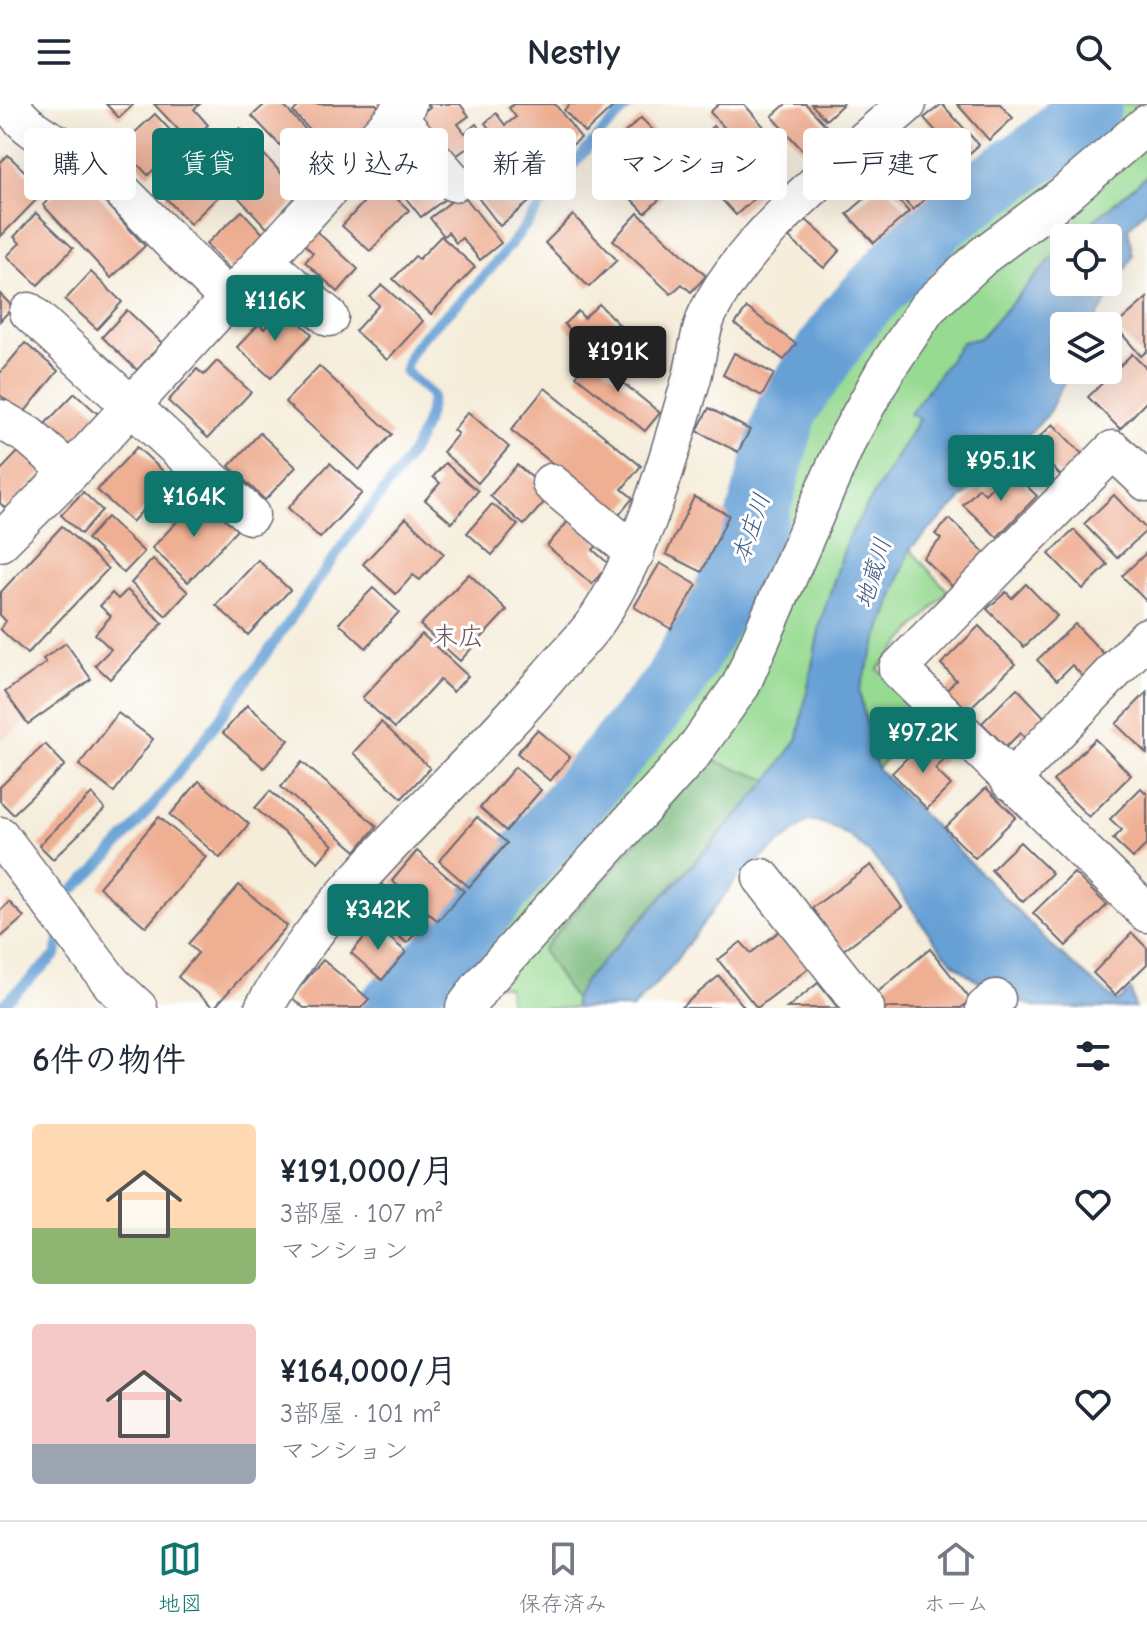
<!DOCTYPE html>
<html lang="ja">
<head>
<meta charset="utf-8">
<style>
  :root { --surface:#fff; --page:#f2f2f3; --text:#1f2937; --muted:#747a83; --line:#e0e1e3; --accent:#0f766e }
  body { margin:0; font-family:"Comic Neue","Klee One",sans-serif; background:var(--page); color:var(--text); height:100vh; display:flex; flex-direction:column; font-size:30px; white-space:nowrap }
  * { box-sizing:border-box; margin:0 }
  p { font-size:26px; color:var(--muted) }
  .icon { flex:none; width:44px; height:44px; fill:none; stroke:currentColor; stroke-width:2; stroke-linecap:round; stroke-linejoin:round }
  .map { position:relative; height:904px; overflow:hidden }
  .sheet { display:flex; flex-direction:column; background:var(--surface); flex:1 }
  .sheet>* { flex:none }
  .hud { position:absolute; left:24px; top:24px; width:1100px; height:72px; display:flex; gap:16px }
  .buttons { position:absolute; left:1050px; top:120px; display:grid; gap:16px }
  .buttons a { display:grid; place-items:center; width:72px; height:72px; border-radius:8px; background:var(--surface); box-shadow:0 8px 32px #0002; font-size:40px }
  .price { position:absolute; translate:-50% -68px; padding:0 18px; border-radius:8px; background:var(--accent); color:#fff; font-size:26px; line-height:52px; filter:drop-shadow(0 2px 4px #0008) }
  .price::after { content:''; position:absolute; left:50%; top:48px; width:24px; height:18px; margin-left:-12px; background:inherit; clip-path:polygon(0 0,100% 0,50% 100%) }
  .price.active { background:#222; color:#fff }
  ul { padding:0; list-style:none }
  li { display:flex; align-items:center; gap:24px; height:200px; padding:0 32px }
  li span { display:grid; place-items:center; flex:none; width:224px; height:160px; border-radius:8px; color:#555 }
  li>.icon { margin-inline-start:auto }
  span .icon { width:96px; height:96px; fill:#fffc; stroke-width:1 }
  li b { font-size:34px }
  h2 { display:flex; justify-content:space-between; align-items:center; height:96px; padding:0 32px; font-size:34px }
  .pill { padding:0 28px; border-radius:8px; background:var(--surface); box-shadow:0 8px 32px #0002; font-size:28px; line-height:72px }
  .pill.active { background:var(--accent); color:#fff }
  header { display:flex; justify-content:space-between; align-items:center; height:104px; padding:0 32px; background:var(--surface); font-size:36px; font-weight:700 }
  .tabs { display:flex; justify-content:space-around; align-items:center; height:112px; border-top:2px solid var(--line); background:var(--surface); font-size:22px; color:var(--muted) }
  .tabs a { display:grid; justify-items:center; gap:4px }
  .tabs .active { color:var(--accent) }
  .map>svg:first-child { display:block }
  .built { fill:#f5d3c1 }
  .green { fill:#97da92; stroke:#5c7e66; stroke-width:2 }
  .forest { fill:#79ba7c; stroke:#4e6e5c; stroke-width:2 }
  .water { fill:#66a0d5; stroke:#446188; stroke-width:2 }
  .lines { fill:none; stroke-linecap:round; stroke-linejoin:round }
  .stream { stroke:#66a0d5; stroke-width:10 }
  .river { stroke:#66a0d5; stroke-width:62 }
  .building { fill:#efaf93 }
  .minor-casing { stroke:#6c6973; stroke-width:41 }
  .minor { stroke:#fff; stroke-width:38 }
  .labels { text-anchor:middle; stroke-width:6; stroke-linejoin:round; paint-order:stroke }
  .water-label { font-size:24px; font-style:italic; fill:#415b80; stroke:#fff }
  .quarter-label { font-size:26px; fill:#6a535a; stroke:#fff }
</style>
</head>
<body>
<header><svg class="icon" aria-label="menu" viewBox="0 0 24 24"><path d="M4 6h16M4 12h16M4 18h16"/></svg>Nestly<svg class="icon" aria-label="search" viewBox="0 0 24 24"><circle cx="10" cy="10" r="6"/><path d="M15 15l6 6"/></svg></header>
<div class="map">
<svg width="1147" height="904" viewBox="0 0 1147 904">
  <rect width="100%" height="100%" fill="#fff"/>
  <filter id="ink" filterUnits="userSpaceOnUse"><feTurbulence type="fractalNoise" baseFrequency=".0125" numOctaves="2"/><feDisplacementMap in="SourceGraphic" scale="16" xChannelSelector="R" yChannelSelector="G"/><feConvolveMatrix kernelMatrix="1 2 1 2 8 2 1 2 1" color-interpolation-filters="sRGB"/></filter>
  <filter id="wash" filterUnits="userSpaceOnUse"><feTurbulence type="fractalNoise" baseFrequency=".006" numOctaves="4" result="noise"/><feDisplacementMap in="SourceGraphic" scale="32" xChannelSelector="R" yChannelSelector="G"/><feGaussianBlur stdDeviation="1.8" result="paint"/><feColorMatrix in="noise" values="0 0 0 0 0 0 0 0 0 0 0 0 0 0 0 0 0 1.4 0 .05"/><feComposite in="paint" operator="in"/></filter>
  <g filter="url(#wash)">
    <rect width="100%" height="100%" fill="#f5edda"/>
    <path class="built" d="M 0,583 L 25,619 L 0,638 Z"/>
    <g class="green">
      <path d="M 1118,0 L 1147,0 L 1147,72 L 1073,134 L 1064,134 L 1064,141 L 910,310 L 919,314 L 848,434 L 821,516 L 798,634 L 769,676 L 708,655 L 542,845 L 574,895 L 575,904 L 510,904 L 508,883 L 459,871 L 690,582 L 766,451 L 804,303 L 933,139 L 1059,54 Z"/>
      <path d="M 910,445 L 948,487 L 878,565 L 926,615 L 877,664 L 859,587 Z"/>
    </g>
    <path class="forest" d="M 709,655 L 769,676 L 586,875 L 574,895 L 542,846 Z"/>
    <path class="water" d="M 1147,72 L 1147,105 L 1128,124 L 1133,152 L 1092,222 L 1064,222 L 1064,266 L 1070,266 L 1047,312 L 910,445 L 859,587 L 877,664 L 1056,846 L 1117,898 L 1131,886 L 1135,904 C 1108,904 1063,904 1038,903 C 1008,896 969,876 948,853 C 905,807 878,727 809,716 L 738,773 L 667,868 L 633,904 L 575,904 L 574,895 L 586,875 L 711,742 L 769,676 L 798,634 L 821,516 L 848,434 L 919,315 L 910,310 L 962,238 L 980,234 L 1064,141 L 1064,178 L 1108,178 L 1108,134 L 1073,134 Z"/>
    <g class="lines">
      <g class="stream">
        <path d="M 60,797 C 109,758 148,708 187,658 C 244,584 296,507 350,431 C 380,389 427,344 432,291 L 405,267 C 408,237 446,213 466,192 C 525,131 567,57 631,0"/>
        <path d="M 0,903 L 56,851 L 59,836"/>
      </g>
      <path class="river" d="M 389,904 L 450,844 L 673,581 L 746,451 L 788,303 L 849,215 L 939,117 L 1045,43 L 1091,0"/>
    </g>
    <g id="blocks">
      <g class="building">
        <path d="M 106,0 L 134,0 L 119,14 Z"/>
        <path d="M 154,0 L 200,0 L 194,5 L 208,21 L 190,38 Z"/>
        <path d="M 265,0 L 282,0 L 317,38 L 296,58 L 252,12 Z"/>
        <path d="M 301,0 L 376,0 L 383,7 L 334,52 L 293,8 Z"/>
        <path d="M 428,0 L 460,0 L 469,12 L 458,20 L 465,29 L 476,20 L 492,41 L 475,54 L 467,44 L 452,55 L 418,12 L 430,3 Z"/>
        <path d="M 514,0 L 555,0 L 581,34 L 528,75 L 485,19 L 496,9 L 505,21 L 516,13 L 509,4 Z"/>
        <path d="M 570,0 L 616,0 L 585,29 L 564,6 Z"/>
        <path d="M 719,0 L 744,0 L 773,33 L 751,53 L 710,8 Z"/>
        <path d="M 786,0 L 806,0 L 829,25 L 804,48 L 772,12 Z"/>
        <path d="M 811,0 L 843,0 L 826,16 Z"/>
        <path d="M 942,0 L 979,41 L 962,56 L 924,14 Z"/>
        <path d="M 957,0 L 1000,0 L 1013,14 L 989,36 Z"/>
        <path d="M 155,10 L 182,39 L 148,71 L 120,42 Z"/>
        <path d="M 641,14 L 683,56 L 662,76 L 620,33 Z"/>
        <path d="M 713,22 L 737,48 L 707,77 L 682,50 Z"/>
        <path d="M 240,24 L 302,92 L 267,124 L 210,63 L 221,53 L 215,47 Z"/>
        <path d="M 904,28 L 935,63 L 925,71 L 894,37 Z"/>
        <path d="M 617,41 L 665,90 L 645,109 L 597,60 Z"/>
        <path d="M 891,43 L 932,89 L 913,106 L 872,60 Z"/>
        <path d="M 406,44 L 445,95 L 421,113 L 381,63 Z"/>
        <path d="M 8,51 L 45,87 L 0,133 L 0,59 Z"/>
        <path d="M 501,51 L 534,94 L 500,122 L 466,78 Z"/>
        <path d="M 746,52 L 771,79 L 736,111 L 711,84 Z"/>
        <path d="M 198,60 L 223,88 L 190,120 L 164,92 Z"/>
        <path d="M 78,69 L 145,142 L 111,174 L 43,101 Z"/>
        <path d="M 371,71 L 409,106 L 370,147 L 342,122 L 363,99 L 353,90 Z"/>
        <path d="M 883,79 L 909,108 L 874,139 L 847,110 Z"/>
        <path d="M 462,89 L 501,139 L 480,156 L 462,134 L 456,139 L 448,128 L 444,132 L 430,114 Z"/>
        <path d="M 242,107 L 267,134 L 231,167 L 206,140 Z"/>
        <path d="M 36,109 L 73,144 L 38,181 L 7,152 L 20,139 L 14,133 Z"/>
        <path d="M 638,109 L 706,172 L 691,188 L 682,180 L 671,190 L 613,136 Z"/>
        <path d="M 573,111 L 617,156 L 589,183 L 545,139 Z"/>
        <path d="M 805,115 L 840,146 L 824,164 L 789,134 Z"/>
        <path d="M 315,126 L 358,165 L 338,188 L 305,158 L 313,149 L 303,139 Z"/>
        <path d="M 441,132 L 475,163 L 431,210 L 393,175 L 415,152 L 419,155 Z"/>
        <path d="M 91,168 L 122,198 L 97,225 L 65,196 Z"/>
        <path d="M 382,181 L 423,217 L 387,256 L 355,227 L 379,201 L 370,193 Z"/>
        <path d="M 0,190 L 13,203 L 0,217 Z"/>
        <path d="M 1147,194 L 1147,247 L 1141,252 L 1115,222 Z"/>
        <path d="M 599,200 L 634,236 L 605,264 L 564,220 L 578,207 L 584,214 Z"/>
        <path d="M 284,204 L 312,230 L 271,274 L 237,243 L 259,220 L 264,225 Z"/>
        <path d="M 747,204 L 796,240 L 784,256 L 735,220 Z"/>
        <path d="M 127,206 L 162,239 L 137,266 L 102,233 Z"/>
        <path d="M 25,239 L 58,267 L 23,310 L 0,291 L 0,269 Z"/>
        <path d="M 734,249 L 774,270 L 762,292 L 723,271 Z"/>
        <path d="M 1132,250 L 1147,265 L 1147,297 L 1120,325 L 1088,293 Z"/>
        <path d="M 591,253 L 660,309 L 645,327 L 576,272 Z"/>
        <path d="M 217,257 L 251,288 L 208,334 L 168,297 L 197,265 L 204,271 Z"/>
        <path d="M 319,262 L 392,330 L 359,366 L 285,298 Z"/>
        <path d="M 545,284 L 641,362 L 622,385 L 633,394 L 618,412 L 511,326 Z"/>
        <path d="M 75,289 L 98,310 L 63,348 L 39,326 Z"/>
        <path d="M 709,304 L 750,326 L 738,348 L 697,327 Z"/>
        <path d="M 468,308 L 509,343 L 478,379 L 443,348 L 458,330 L 453,326 Z"/>
        <path d="M 1053,320 L 1084,352 L 1062,373 L 1051,362 L 1035,378 L 1015,357 Z"/>
        <path d="M 260,329 L 296,363 L 265,396 L 229,362 Z"/>
        <path d="M 137,343 L 163,367 L 150,380 L 159,389 L 132,418 L 97,386 Z"/>
        <path d="M 19,347 L 43,368 L 7,406 L 0,399 L 0,367 Z"/>
        <path d="M 330,359 L 362,389 L 320,434 L 288,404 Z"/>
        <path d="M 445,359 L 478,387 L 452,419 L 425,396 L 440,379 L 433,373 Z"/>
        <path d="M 517,361 L 540,380 L 547,395 L 524,421 L 490,392 Z"/>
        <path d="M 1009,365 L 1037,392 L 997,433 L 963,401 L 979,384 L 985,390 Z"/>
        <path d="M 83,388 L 102,406 L 81,430 L 61,411 Z"/>
        <path d="M 1114,391 L 1147,426 L 1117,454 L 1084,420 Z"/>
        <path d="M 201,392 L 237,426 L 188,478 L 152,444 Z"/>
        <path d="M 694,393 L 729,411 L 702,468 L 666,450 Z"/>
        <path d="M 492,400 L 518,421 L 492,451 L 467,429 Z"/>
        <path d="M 107,413 L 144,448 L 124,469 L 87,435 Z"/>
        <path d="M 406,414 L 444,450 L 420,476 L 413,471 L 396,490 L 363,460 Z"/>
        <path d="M 570,415 L 599,439 L 593,446 L 609,460 L 592,480 L 547,442 Z"/>
        <path d="M 950,415 L 986,450 L 954,484 L 923,454 L 941,435 L 935,430 Z"/>
        <path d="M 62,422 L 108,465 L 27,550 L 0,525 L 6,517 L 0,511 L 0,489 Z"/>
        <path d="M 1074,426 L 1108,461 L 1083,485 L 1049,450 Z"/>
        <path d="M 1147,448 L 1147,498 L 1122,472 Z"/>
        <path d="M 153,455 L 188,488 L 166,512 L 131,479 Z"/>
        <path d="M 258,456 L 290,486 L 248,531 L 216,501 Z"/>
        <path d="M 660,459 L 697,481 L 671,525 L 634,503 Z"/>
        <path d="M 469,470 L 507,506 L 460,557 L 420,521 Z"/>
        <path d="M 1026,480 L 1057,512 L 1024,543 L 987,505 L 1006,488 L 1012,494 Z"/>
        <path d="M 373,484 L 399,508 L 366,544 L 339,519 Z"/>
        <path d="M 127,486 L 163,519 L 110,575 L 95,561 L 111,545 L 95,530 L 111,512 L 100,502 L 112,489 L 118,495 Z"/>
        <path d="M 1075,520 L 1110,556 L 1088,578 L 1072,561 L 1057,576 L 1037,556 Z"/>
        <path d="M 979,522 L 1015,560 L 963,611 L 943,590 L 956,576 L 941,560 Z"/>
        <path d="M 422,530 L 468,572 L 453,588 L 440,576 L 395,624 L 362,594 Z"/>
        <path d="M 66,539 L 91,575 L 28,620 L 5,588 L 46,559 L 43,555 Z"/>
        <path d="M 1017,584 L 1047,616 L 1026,635 L 1020,629 L 1006,643 L 982,619 Z"/>
        <path d="M 1147,588 L 1147,650 L 1116,620 Z"/>
        <path d="M 247,601 L 289,636 L 264,664 L 223,629 Z"/>
        <path d="M 118,609 L 153,635 L 114,688 L 79,661 Z"/>
        <path d="M 381,618 L 430,664 L 402,694 L 353,649 Z"/>
        <path d="M 537,626 L 570,653 L 550,677 L 517,649 Z"/>
        <path d="M 1095,635 L 1131,671 L 1089,713 L 1053,677 Z"/>
        <path d="M 925,636 L 945,655 L 935,665 L 951,681 L 927,705 L 892,669 Z"/>
        <path d="M 45,640 L 65,661 L 13,710 L 0,697 L 0,683 Z"/>
        <path d="M 302,658 L 377,722 L 356,747 L 281,683 Z"/>
        <path d="M 515,663 L 541,686 L 506,727 L 480,704 Z"/>
        <path d="M 199,677 L 249,720 L 220,754 L 170,711 Z"/>
        <path d="M 986,684 L 1016,713 L 975,754 L 945,724 Z"/>
        <path d="M 1141,684 L 1147,690 L 1147,740 L 1133,754 L 1113,735 L 1122,726 L 1110,715 Z"/>
        <path d="M 270,687 L 333,741 L 318,758 L 255,704 Z"/>
        <path d="M 92,690 L 105,705 L 53,755 L 39,741 Z"/>
        <path d="M 159,713 L 206,753 L 146,823 L 99,783 Z"/>
        <path d="M 477,713 L 507,739 L 469,783 L 439,757 Z"/>
        <path d="M 1020,738 L 1052,769 L 1023,798 L 991,766 Z"/>
        <path d="M 417,747 L 464,787 L 438,817 L 392,777 Z"/>
        <path d="M 871,761 L 902,803 L 843,846 L 812,804 Z"/>
        <path d="M 1074,769 L 1107,801 L 1066,842 L 1033,809 Z"/>
        <path d="M 380,779 L 425,818 L 407,839 L 361,801 Z"/>
        <path d="M 239,781 L 287,822 L 214,904 L 178,873 L 198,849 L 188,840 Z"/>
        <path d="M 9,798 L 24,813 L 0,834 L 0,807 Z"/>
        <path d="M 375,821 L 406,848 L 382,876 L 351,849 Z"/>
        <path d="M 780,827 L 809,864 L 757,904 L 718,856 L 741,838 L 751,849 Z"/>
        <path d="M 1132,829 L 1147,844 L 1147,860 L 1115,891 L 1093,869 Z"/>
        <path d="M 930,845 L 971,896 L 961,904 L 884,904 L 874,891 Z"/>
        <path d="M 323,856 L 369,895 L 361,904 L 304,904 L 291,893 Z"/>
        <path d="M 719,872 L 745,904 L 680,904 Z"/>
        <path d="M 818,879 L 838,904 L 787,904 Z"/>
      </g>
    </g>
  </g>
  <g filter="url(#ink)">
    <use href="#blocks" fill-opacity="0" stroke="#6c6973" stroke-width="2"/>
    <g class="lines">
      <g class="minor-casing">
        <g id="minor">
          <path d="M 10,0 C 26,27 59,42 88,53 L 228,195"/>
          <path d="M 396,12 L 454,78"/>
          <path d="M 263,156 L 329,213"/>
          <path d="M 29,208 L 250,411"/>
          <path d="M 0,315 L 29,332 L 69,367"/>
          <path d="M 1147,378 L 1113,346 L 898,565 L 1147,809"/>
          <path d="M 551,379 L 635,449"/>
          <path d="M 0,438 L 78,360 L 407,0"/>
          <path d="M 1010,677 L 1147,533"/>
          <path d="M 0,732 L 112,880 L 138,904"/>
          <path d="M 762,774 L 865,904"/>
          <path d="M 264,904 C 337,775 453,686 547,574 C 564,553 587,533 601,510 C 646,439 669,354 692,273 C 697,253 699,229 708,209 C 744,134 844,55 907,0"/>
          <path d="M 465,904 L 481,882 L 692,650 L 741,581 L 848,334 L 885,267 L 927,204 L 984,151 L 1063,92 L 1147,20"/>
          <path d="M 985,904 L 996,895"/>
        </g>
      </g>
      <use href="#minor" class="minor"/>
    </g>
  </g>
  <g class="labels">
    <g class="water-label">
      <text transform="translate(751 424) rotate(-71)" y="8">本庄川</text>
      <text transform="translate(873 469) rotate(-73)" y="8">地蔵川</text>
    </g>
    <g class="quarter-label">
      <text x="458" y="541">末広</text>
    </g>
  </g>
</svg>
<div class="buttons">
<a><svg class="icon" aria-label="locate" viewBox="0 0 24 24"><circle cx="12" cy="12" r="6"/><path d="M12 2v4M12 18v4M2 12h4M18 12h4"/></svg></a>
<a><svg class="icon" aria-label="layers" viewBox="0 0 24 24"><path d="M12 4l9 5-9 5-9-5zM3 14l9 5 9-5"/></svg></a>
</div>
<b class="price" style="left:275px;top:239px">¥116K</b>
<b class="price active" style="left:618px;top:290px">¥191K</b>
<b class="price" style="left:1001px;top:399px">¥95.1K</b>
<b class="price" style="left:194px;top:435px">¥164K</b>
<b class="price" style="left:923px;top:671px">¥97.2K</b>
<b class="price" style="left:378px;top:848px">¥342K</b>
<div class="hud">
<a class="pill">購入</a>
<a class="pill active">賃貸</a>
<a class="pill">絞り込み</a>
<a class="pill">新着</a>
<a class="pill">マンション</a>
<a class="pill">一戸建て</a>
</div>
</div>
<section class="sheet">
<h2>6件の物件<svg class="icon" aria-label="filters" viewBox="0 0 24 24"><path d="M4 7h16M4 17h16"/><circle cx="9" cy="7" r="2"/><circle cx="15" cy="17" r="2"/></svg></h2>
<ul>
<li><span style="background:linear-gradient(#ffd9b3 65%,#8fb573 0)"><svg class="icon" aria-label="home" viewBox="0 0 24 24"><path d="M3 11l9-7 9 7M6 9v11h12V9"/></svg></span><div><b>¥191,000/月</b><p>3部屋 · 107 m²</p><p>マンション</p></div><svg class="icon" aria-label="heart" viewBox="0 0 24 24"><path d="M12 20l-8-8c-3-5 5-10 8-4 3-6 11-1 8 4z"/></svg></li>
<li><span style="background:linear-gradient(#f6c9c9 75%,#9aa5b1 0)"><svg class="icon" aria-label="home" viewBox="0 0 24 24"><path d="M3 11l9-7 9 7M6 9v11h12V9"/></svg></span><div><b>¥164,000/月</b><p>3部屋 · 101 m²</p><p>マンション</p></div><svg class="icon" aria-label="heart" viewBox="0 0 24 24"><path d="M12 20l-8-8c-3-5 5-10 8-4 3-6 11-1 8 4z"/></svg></li>
</ul>
</section>
<nav class="tabs">
<a class="active"><svg class="icon" aria-label="map" viewBox="0 0 24 24"><path d="M3 6l6-2 6 2 6-2v14l-6 2-6-2-6 2zM9 4v14M15 6v14"/></svg>地図</a>
<a><svg class="icon" aria-label="saved" viewBox="0 0 24 24"><path d="M7 4h10v16l-5-4-5 4z"/></svg>保存済み</a>
<a><svg class="icon" aria-label="home" viewBox="0 0 24 24"><path d="M3 11l9-7 9 7M6 9v11h12V9"/></svg>ホーム</a>
</nav>
</body>
</html>
